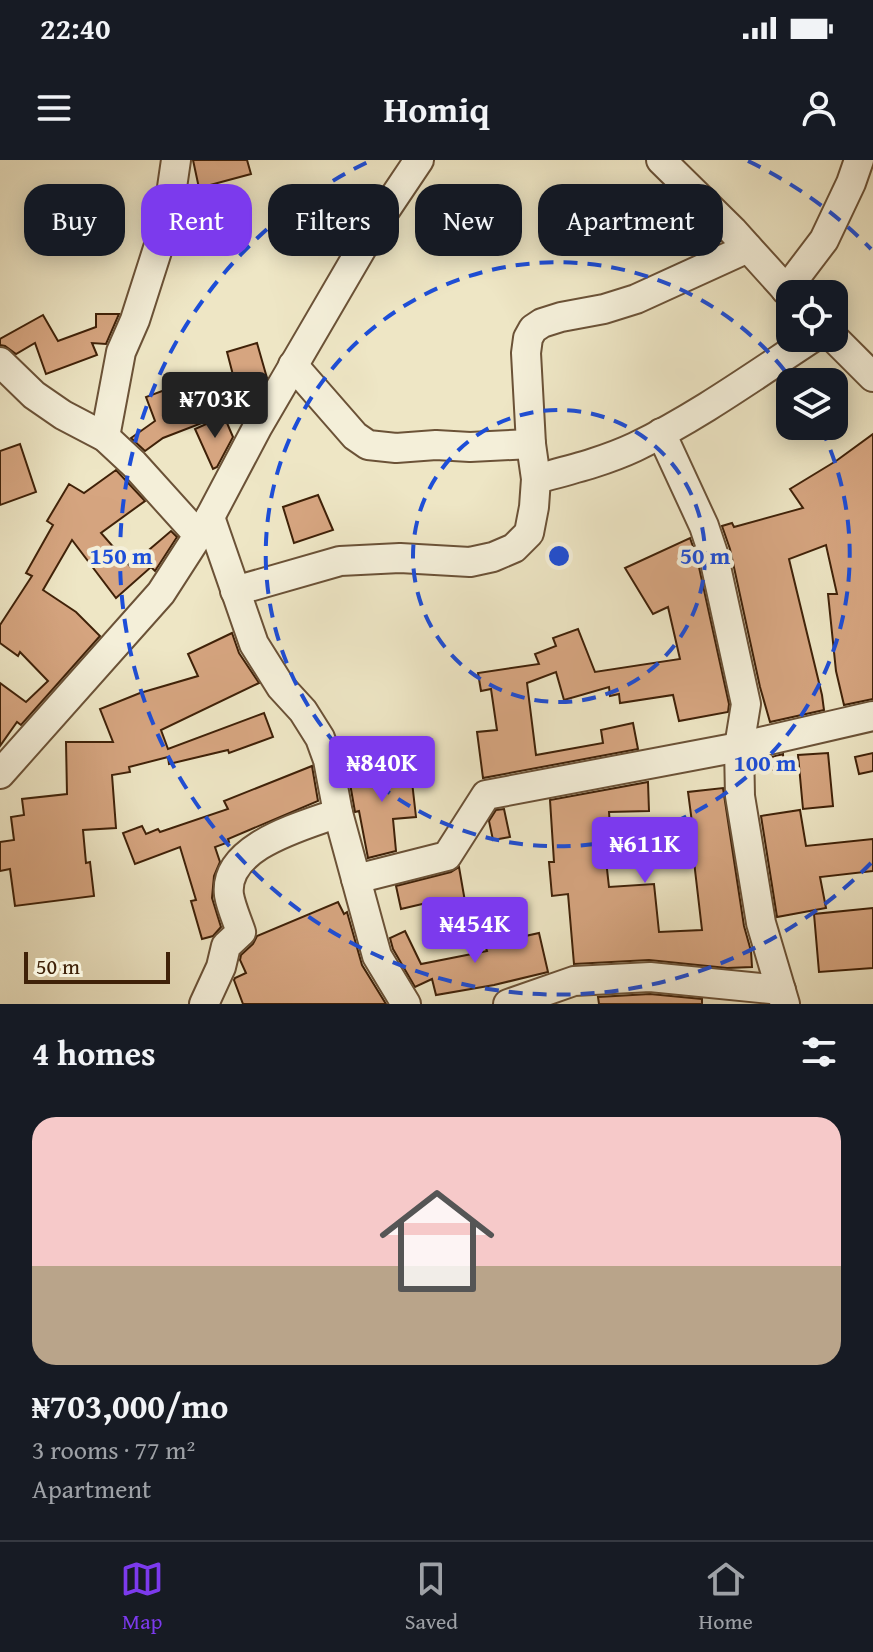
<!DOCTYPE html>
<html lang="en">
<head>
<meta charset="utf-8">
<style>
  :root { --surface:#171b24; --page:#20242c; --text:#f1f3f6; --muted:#9ea1a6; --line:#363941; --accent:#7c3aed }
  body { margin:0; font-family:"Gentium Book Plus",serif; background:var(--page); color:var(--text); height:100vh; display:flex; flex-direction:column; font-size:30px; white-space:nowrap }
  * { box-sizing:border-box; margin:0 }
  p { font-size:26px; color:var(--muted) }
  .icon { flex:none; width:44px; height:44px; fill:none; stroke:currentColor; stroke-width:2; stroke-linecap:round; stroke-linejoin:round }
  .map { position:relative; height:844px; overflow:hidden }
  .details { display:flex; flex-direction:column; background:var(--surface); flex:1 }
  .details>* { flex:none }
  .hud { position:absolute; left:24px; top:24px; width:826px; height:72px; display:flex; gap:16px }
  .tools { position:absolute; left:776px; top:120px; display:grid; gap:16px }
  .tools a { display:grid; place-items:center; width:72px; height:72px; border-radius:16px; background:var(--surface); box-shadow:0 4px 20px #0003; font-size:40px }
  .scale { position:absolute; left:24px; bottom:20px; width:146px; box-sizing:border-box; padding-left:8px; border:4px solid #3f2108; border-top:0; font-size:22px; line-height:28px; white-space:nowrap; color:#3f2108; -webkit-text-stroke:6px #f4efd9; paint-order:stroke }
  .price { position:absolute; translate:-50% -68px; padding:0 18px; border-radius:8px; background:var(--accent); color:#fff; font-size:26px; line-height:52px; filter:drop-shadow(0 2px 4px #0008) }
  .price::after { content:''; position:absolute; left:50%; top:48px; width:24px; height:18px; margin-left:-12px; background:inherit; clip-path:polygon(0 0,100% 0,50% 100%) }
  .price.selected { background:#222; color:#fff }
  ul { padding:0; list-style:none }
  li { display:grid; align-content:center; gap:16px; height:424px; padding:0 32px }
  li span { display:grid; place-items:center; height:248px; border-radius:24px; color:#555 }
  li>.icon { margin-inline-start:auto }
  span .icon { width:144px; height:144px; fill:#fffc; stroke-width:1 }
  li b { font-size:34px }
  h2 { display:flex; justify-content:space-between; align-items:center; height:96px; padding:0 32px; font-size:34px }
  .tag { padding:0 28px; border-radius:24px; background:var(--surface); box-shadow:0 4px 20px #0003; font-size:28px; line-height:72px }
  .tag.selected { background:var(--accent); color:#fff }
  .status { display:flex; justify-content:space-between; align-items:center; height:56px; padding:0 40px; background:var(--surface); direction:ltr }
  .status svg { height:22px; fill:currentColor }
  header { display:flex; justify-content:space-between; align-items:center; height:104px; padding:0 32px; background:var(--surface); font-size:36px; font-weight:700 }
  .tabs { display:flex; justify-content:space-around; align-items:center; height:112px; border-top:2px solid var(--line); background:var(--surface); font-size:22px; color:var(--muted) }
  .tabs a { display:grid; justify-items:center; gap:4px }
  .tabs .selected { color:var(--accent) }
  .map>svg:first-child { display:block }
  .building { fill:#d6a580; stroke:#3f2108; stroke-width:2 }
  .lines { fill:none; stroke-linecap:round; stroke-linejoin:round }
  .minor-casing { stroke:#6b5237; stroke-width:32 }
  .minor { stroke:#f4efd9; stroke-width:28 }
  .ring { fill:none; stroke:#1d4ed8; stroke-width:4; stroke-dasharray:14 10 }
  .centre { fill:#1d4ed8; stroke:#f4efd9; stroke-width:4 }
  .ring-label { font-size:24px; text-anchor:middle; font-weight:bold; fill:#1d4ed8; stroke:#f4efd9; stroke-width:8; stroke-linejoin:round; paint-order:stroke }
</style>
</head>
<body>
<div class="status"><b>22:40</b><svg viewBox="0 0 49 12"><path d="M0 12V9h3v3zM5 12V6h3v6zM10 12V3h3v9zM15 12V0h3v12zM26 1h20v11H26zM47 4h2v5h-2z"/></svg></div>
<header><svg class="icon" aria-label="menu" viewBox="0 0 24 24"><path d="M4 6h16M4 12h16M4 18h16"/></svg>Homiq<svg class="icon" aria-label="person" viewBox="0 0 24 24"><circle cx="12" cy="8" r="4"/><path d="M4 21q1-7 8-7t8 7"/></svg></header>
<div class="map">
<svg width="873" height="844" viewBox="0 0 873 844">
  <rect width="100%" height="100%" fill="#eee6c5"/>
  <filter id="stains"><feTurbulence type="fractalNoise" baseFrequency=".0025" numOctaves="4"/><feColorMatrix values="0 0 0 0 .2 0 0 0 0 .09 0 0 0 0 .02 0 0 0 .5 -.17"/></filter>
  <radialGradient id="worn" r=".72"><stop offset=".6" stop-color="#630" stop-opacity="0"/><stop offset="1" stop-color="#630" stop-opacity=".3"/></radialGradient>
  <g class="building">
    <path d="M 193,0 L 247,0 L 251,14 L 199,28 Z"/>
    <path d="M 96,154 L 119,154 L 106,184 L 92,183 L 97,195 L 46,214 L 35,183 L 16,194 L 5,186 L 0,185 L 0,179 L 43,155 L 58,181 L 96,167 Z"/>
    <path d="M 257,183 L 267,218 L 258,233 L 239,238 L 227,192 Z"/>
    <path d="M 186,222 L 202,263 L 163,278 L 145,291 L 131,278 L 155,261 L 146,237 Z"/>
    <path d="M 224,256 L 233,277 L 217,307 L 213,309 L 195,269 Z"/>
    <path d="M 873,274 L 873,539 L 844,545 L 836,511 L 828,434 L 837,434 L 826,385 L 789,399 L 822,535 L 824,550 L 770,562 L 760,527 L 730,389 L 722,366 L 732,363 L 734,367 L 803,348 L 790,329 L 836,301 Z"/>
    <path d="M 20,284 L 36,332 L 0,345 L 0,291 Z"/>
    <path d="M 116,310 L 145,341 L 101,373 L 130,406 L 171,371 L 177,377 L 155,411 L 151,407 L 116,438 L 72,380 L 43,430 L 76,452 L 100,476 L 21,565 L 17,562 L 0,586 L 0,523 L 26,542 L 48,521 L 20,492 L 18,496 L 0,483 L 0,465 L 32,416 L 26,413 L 53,365 L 47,361 L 69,324 L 84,333 Z"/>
    <path d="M 318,335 L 333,370 L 294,383 L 283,347 Z"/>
    <path d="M 690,378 L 697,398 L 729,544 L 728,552 L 679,561 L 673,535 L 620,543 L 619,534 L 610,536 L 609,527 L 564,540 L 556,512 L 527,523 L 536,595 L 603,583 L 601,570 L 633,563 L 638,589 L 483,618 L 477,572 L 497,570 L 491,529 L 481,531 L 478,513 L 539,504 L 535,494 L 556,486 L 553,478 L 578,469 L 595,512 L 680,499 L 668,447 L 653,454 L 625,408 Z"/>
    <path d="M 232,473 L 239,493 L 259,523 L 161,570 L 168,589 L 264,553 L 273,577 L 229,593 L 228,590 L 169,604 L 168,597 L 129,607 L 130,612 L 112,615 L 116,668 L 83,670 L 86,703 L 90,702 L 94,736 L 15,746 L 10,709 L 0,711 L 0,682 L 14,680 L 11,657 L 24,655 L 22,639 L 67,634 L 66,582 L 113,582 L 100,549 L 140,533 L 198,516 L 188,494 Z"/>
    <path d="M 828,593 L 833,646 L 803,649 L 798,595 Z"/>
    <path d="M 873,593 L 873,611 L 859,614 L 855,597 Z"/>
    <path d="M 783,594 L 784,609 L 769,610 L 768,598 Z"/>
    <path d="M 410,604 L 416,657 L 393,659 L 396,691 L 368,698 L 359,651 L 355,652 L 348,612 Z"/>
    <path d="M 312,606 L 318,641 L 228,679 L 229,682 L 215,687 L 220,702 L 214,716 L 212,738 L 221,767 L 213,776 L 202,779 L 191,741 L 196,740 L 180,687 L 135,704 L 123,673 L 142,666 L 146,674 L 158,669 L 160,672 L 228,649 L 224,641 Z"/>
    <path d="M 648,622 L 649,651 L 609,652 L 611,681 L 604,682 L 609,727 L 654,724 L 659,772 L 702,770 L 695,710 L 691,670 L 693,670 L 688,632 L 723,628 L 744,766 L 751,791 L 752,807 L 727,808 L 649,800 L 574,804 L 568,734 L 552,736 L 549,702 L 554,702 L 550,640 Z"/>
    <path d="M 504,649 L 510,677 L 493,680 L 489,661 L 496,650 Z"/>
    <path d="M 800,650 L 806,686 L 873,679 L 873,711 L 820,717 L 826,748 L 777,757 L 761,656 Z"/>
    <path d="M 459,707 L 467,753 L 438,758 L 435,741 L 401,749 L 396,726 L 451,712 Z"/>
    <path d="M 338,742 L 344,754 L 347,752 L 362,805 L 386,844 L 243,844 L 234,820 L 235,818 L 246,813 L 240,800 L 241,795 L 253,784 L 257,776 Z"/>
    <path d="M 873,748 L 873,808 L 819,812 L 814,754 Z"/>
    <path d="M 405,771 L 421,804 L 487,791 L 485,785 L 539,773 L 548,812 L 494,825 L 436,835 L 432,819 L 415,827 L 393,789 L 390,778 Z"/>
    <path d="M 650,834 L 702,839 L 702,844 L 599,844 L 598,837 Z"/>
  </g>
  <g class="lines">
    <g class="minor-casing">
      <g id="minor">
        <path d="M 661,0 L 733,71 L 790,134"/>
        <path d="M 786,130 L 824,80 L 851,23 L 859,0"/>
        <path d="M 834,178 L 873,217"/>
        <path d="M 0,202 L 34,235 L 63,255 L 105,277 L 134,304 L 198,375"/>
        <path d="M 293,205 L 355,276 L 368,285 L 396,288 L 436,285 L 470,287 L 531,284"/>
        <path d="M 661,273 L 704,366 L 713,393 L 746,544 L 739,587 L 740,636 L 761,763 L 785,844"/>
        <path d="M 105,277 L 121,192 L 135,160 L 159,85 L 169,48 L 176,0"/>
        <path d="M 536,319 C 569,310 603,302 635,287 C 697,257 754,216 812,178"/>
        <path d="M 210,357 L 254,484 L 281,527 L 303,551 L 320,578 L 328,600 L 338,653 L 377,796 L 406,844"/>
        <path d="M 235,431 L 340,401 L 400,398 L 470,402 L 493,397 L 514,388 L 529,373 L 534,347 L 536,319 L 531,284 L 526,193 L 528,178 L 533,169 L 542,163 L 561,157 L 604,149 L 636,139 L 748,88"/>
        <path d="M 0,614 L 161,433 L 210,357 L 257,268 L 376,64 L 419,0"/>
        <path d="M 356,719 L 447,696 L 486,635 L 739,587 L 873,556"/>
        <path d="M 204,844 L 221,807 L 226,786 L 241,772 C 237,760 231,747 229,735 C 223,686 303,666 338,653"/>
        <path d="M 508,844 L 574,821 L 650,817 L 781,830"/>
      </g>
    </g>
    <use href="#minor" class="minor"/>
  </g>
  <g class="ring">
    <circle cx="559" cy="396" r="146"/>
    <path d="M821 268A292 292 0 1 1 792 220"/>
    <path d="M871 703A438 438 0 1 1 370 1M748 1A438 438 0 0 1 871 89"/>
  </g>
  <circle cx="559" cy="396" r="12" class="centre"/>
  <g class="ring-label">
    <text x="705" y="404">50 m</text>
    <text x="121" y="404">150 m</text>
    <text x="765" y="611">100 m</text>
  </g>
  <rect width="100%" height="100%" filter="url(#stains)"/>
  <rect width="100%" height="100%" fill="url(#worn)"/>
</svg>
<div class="tools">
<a><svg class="icon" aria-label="locate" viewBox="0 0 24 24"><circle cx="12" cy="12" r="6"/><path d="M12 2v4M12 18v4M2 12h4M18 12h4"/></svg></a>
<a><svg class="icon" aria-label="layers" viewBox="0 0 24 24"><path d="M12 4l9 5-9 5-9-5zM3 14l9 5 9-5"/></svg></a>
</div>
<div class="scale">50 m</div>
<b class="price selected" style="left:215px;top:280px">₦703K</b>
<b class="price" style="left:382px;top:644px">₦840K</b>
<b class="price" style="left:645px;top:725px">₦611K</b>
<b class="price" style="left:475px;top:805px">₦454K</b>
<div class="hud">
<a class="tag">Buy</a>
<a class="tag selected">Rent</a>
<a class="tag">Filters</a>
<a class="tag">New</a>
<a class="tag">Apartment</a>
</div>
</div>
<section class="details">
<h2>4 homes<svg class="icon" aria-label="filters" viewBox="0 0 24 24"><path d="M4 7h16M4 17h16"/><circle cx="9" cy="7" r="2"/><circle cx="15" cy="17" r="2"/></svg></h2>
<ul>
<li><span style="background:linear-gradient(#f6c9c9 60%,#b9a48a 0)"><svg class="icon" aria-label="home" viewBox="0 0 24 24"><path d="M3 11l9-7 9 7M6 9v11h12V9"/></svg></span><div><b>₦703,000/mo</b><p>3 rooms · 77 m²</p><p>Apartment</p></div></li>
</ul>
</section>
<nav class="tabs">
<a class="selected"><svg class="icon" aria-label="map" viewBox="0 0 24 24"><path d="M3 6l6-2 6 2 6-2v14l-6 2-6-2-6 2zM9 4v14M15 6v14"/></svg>Map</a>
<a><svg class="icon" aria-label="saved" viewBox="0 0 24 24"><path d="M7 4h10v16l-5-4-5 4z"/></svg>Saved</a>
<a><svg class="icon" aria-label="home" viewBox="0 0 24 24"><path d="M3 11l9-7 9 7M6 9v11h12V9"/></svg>Home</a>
</nav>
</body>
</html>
